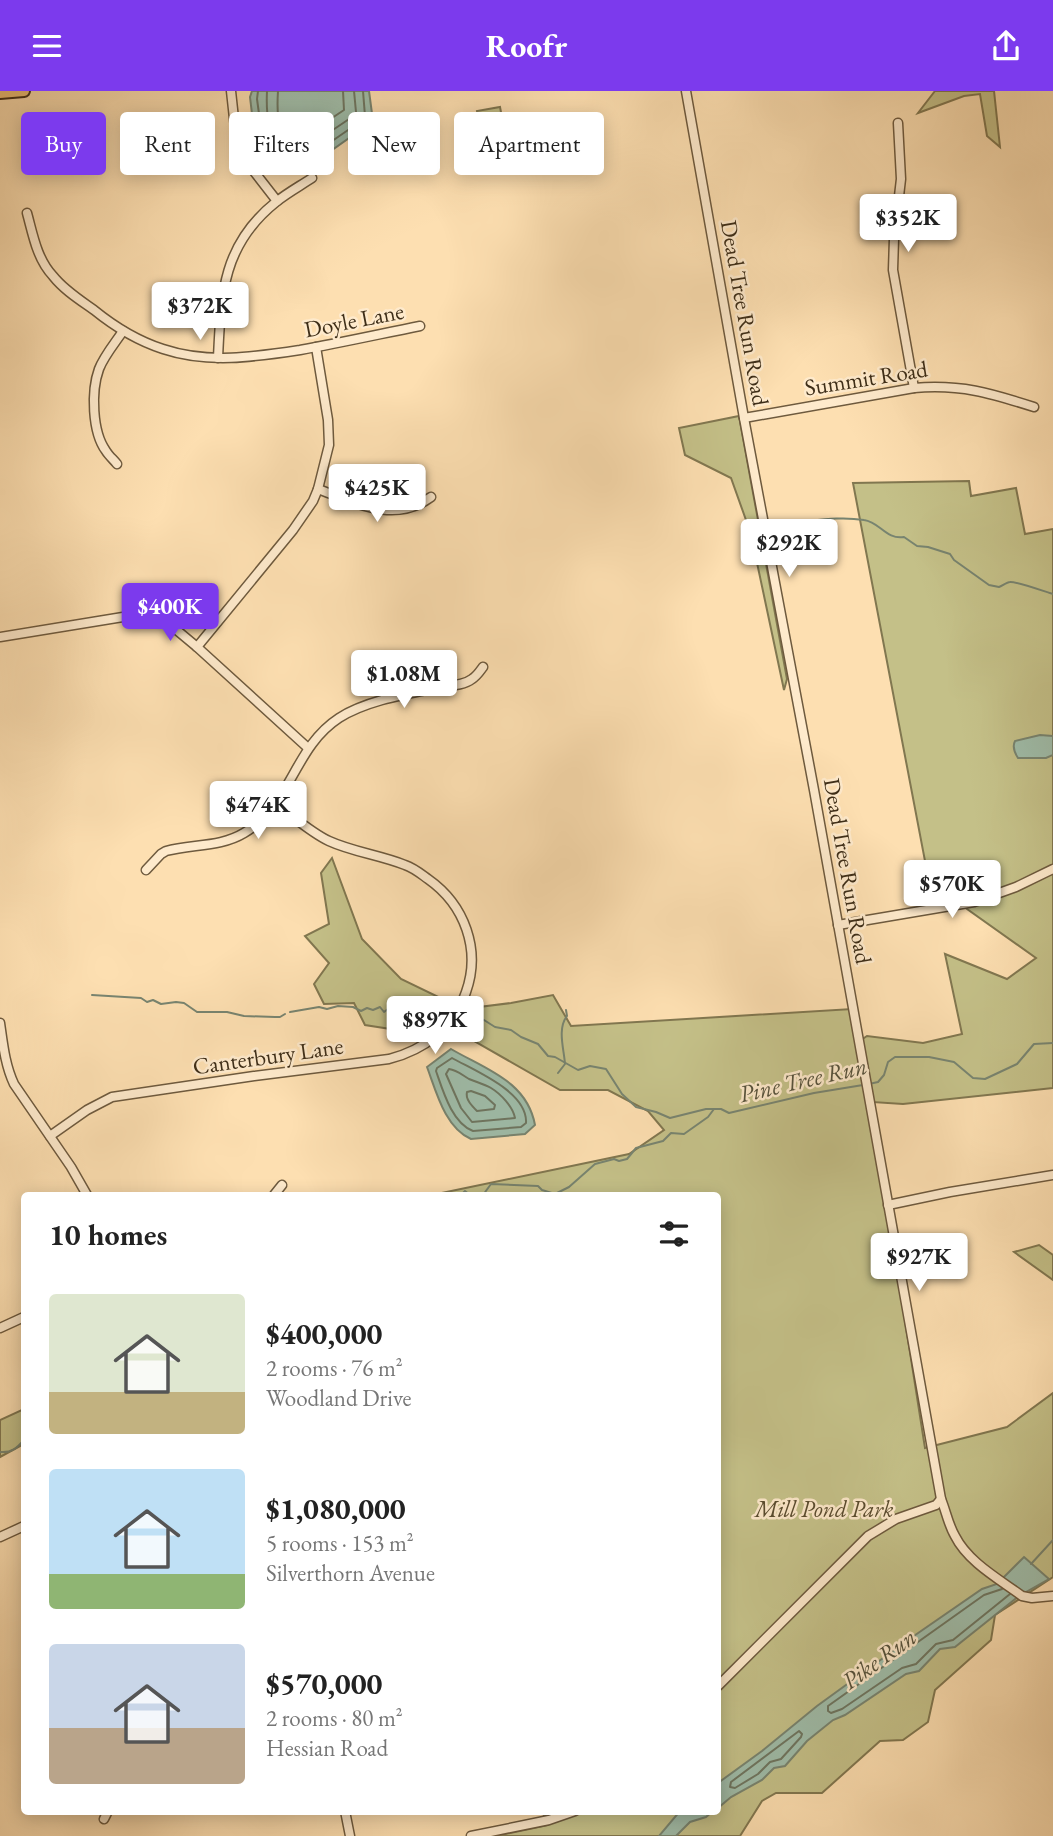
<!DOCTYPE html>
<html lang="en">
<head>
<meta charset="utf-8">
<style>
  :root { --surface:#fff; --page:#f2f2f2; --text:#222; --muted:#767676; --accent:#7c3aed }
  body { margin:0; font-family:"EB Garamond",serif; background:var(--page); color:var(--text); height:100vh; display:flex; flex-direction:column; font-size:26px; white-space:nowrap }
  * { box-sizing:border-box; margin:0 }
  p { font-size:23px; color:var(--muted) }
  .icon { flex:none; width:38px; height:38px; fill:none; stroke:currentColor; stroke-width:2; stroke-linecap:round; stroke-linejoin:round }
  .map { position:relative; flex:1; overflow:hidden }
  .side { position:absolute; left:21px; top:1101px; width:700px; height:623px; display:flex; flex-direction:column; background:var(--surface); border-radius:7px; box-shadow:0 4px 18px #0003 }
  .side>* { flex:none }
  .top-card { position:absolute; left:21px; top:21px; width:700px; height:63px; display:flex; gap:14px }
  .price { position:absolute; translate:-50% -60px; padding:0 16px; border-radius:7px; background:#fff; color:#222; font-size:23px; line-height:46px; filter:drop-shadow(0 2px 4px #0008) }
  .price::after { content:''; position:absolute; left:50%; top:42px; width:21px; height:16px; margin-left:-10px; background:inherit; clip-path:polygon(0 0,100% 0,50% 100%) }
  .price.selected { background:var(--accent); color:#fff }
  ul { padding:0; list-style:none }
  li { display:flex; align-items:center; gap:21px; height:175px; padding:0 28px }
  li span { display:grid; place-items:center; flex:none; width:196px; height:140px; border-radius:7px; color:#555 }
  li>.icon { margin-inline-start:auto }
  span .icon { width:84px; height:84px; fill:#fffc; stroke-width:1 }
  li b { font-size:30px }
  h2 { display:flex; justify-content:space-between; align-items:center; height:84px; padding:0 28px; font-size:30px }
  .chip { padding:0 24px; border-radius:7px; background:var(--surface); box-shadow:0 4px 18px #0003; font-size:24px; line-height:63px }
  .chip.selected { background:var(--accent); color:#fff }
  header { display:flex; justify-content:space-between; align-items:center; height:91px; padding:0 28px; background:var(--accent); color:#fff; font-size:32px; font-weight:700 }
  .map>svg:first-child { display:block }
  .green { fill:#c4c088; stroke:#817750; stroke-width:2 }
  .water { fill:#9fbdaa; stroke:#788470; stroke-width:2 }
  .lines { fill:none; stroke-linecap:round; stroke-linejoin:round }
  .shore { stroke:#6e7661; stroke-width:2 }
  .stream { stroke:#788470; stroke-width:2 }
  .minor-casing { stroke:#6e5a3e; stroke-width:11 }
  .major-casing { stroke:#3e2e18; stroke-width:14 }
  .minor { stroke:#feeacc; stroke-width:8 }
  .major { stroke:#eec078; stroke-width:10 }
  .labels { text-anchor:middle; stroke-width:5; stroke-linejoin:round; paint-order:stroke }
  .street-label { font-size:23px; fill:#3e2e18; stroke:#feeacc }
  .park-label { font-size:23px; font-style:italic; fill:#594b2e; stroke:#feeacc }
  .water-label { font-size:24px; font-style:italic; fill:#56523c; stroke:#feeacc }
</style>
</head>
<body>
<header><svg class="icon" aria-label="menu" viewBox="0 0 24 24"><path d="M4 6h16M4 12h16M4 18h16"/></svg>Roofr<svg class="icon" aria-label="share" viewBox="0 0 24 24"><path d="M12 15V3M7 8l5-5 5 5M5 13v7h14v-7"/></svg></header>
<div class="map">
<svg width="1053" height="1745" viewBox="0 0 1053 1745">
  <rect width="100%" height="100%" fill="#fddfb1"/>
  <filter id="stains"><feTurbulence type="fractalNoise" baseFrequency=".00286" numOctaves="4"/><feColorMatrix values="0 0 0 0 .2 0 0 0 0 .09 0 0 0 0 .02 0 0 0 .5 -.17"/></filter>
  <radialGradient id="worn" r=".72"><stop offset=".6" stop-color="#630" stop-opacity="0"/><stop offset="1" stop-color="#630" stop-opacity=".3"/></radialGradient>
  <g class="green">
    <path d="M 935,0 L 994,0 L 1000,56 L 987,45 L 980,3 L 964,5 L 918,22 Z"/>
    <path d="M 500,16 L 505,42 L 482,46 L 477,20 Z"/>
    <path d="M 739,325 L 787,588 L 784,599 L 753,453 L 746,429 L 731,387 L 685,364 L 679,337 Z"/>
    <path d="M 969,390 L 971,405 L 1016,397 L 1025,443 L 1053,438 L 1053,997 L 903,1013 L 873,1011 L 880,1070 L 925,1357 L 1007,1336 L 1053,1302 L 1053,1486 L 995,1524 L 991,1549 L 935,1599 L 928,1631 L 903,1649 L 880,1650 L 822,1702 L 776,1702 L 762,1710 L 740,1745 L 496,1745 L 548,1734 L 542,1720 L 718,1720 L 718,1104 L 432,1104 L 629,1063 L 664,1039 L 648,1020 L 608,999 L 560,999 L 446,934 L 435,945 L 365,934 L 354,912 L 324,913 L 314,893 L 329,872 L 305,845 L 329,833 L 321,782 L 332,767 L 362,848 L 401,888 L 463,918 L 511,912 L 553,904 L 571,935 L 852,918 L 858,951 L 867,945 L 923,952 L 962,943 L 945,863 L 1007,888 L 1036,867 L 929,791 L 853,392 Z"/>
    <path d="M 1039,1154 L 1053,1164 L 1053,1189 L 1014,1161 Z"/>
    <path d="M 24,1318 L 24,1353 L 0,1366 L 0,1329 Z"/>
  </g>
  <g class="water">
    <path d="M 252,0 L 369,0 L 373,30 L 325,64 L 278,76 L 255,48 L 250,6 Z"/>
    <path d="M 1040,644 L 1053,645 L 1053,664 L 1046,667 L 1018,667 C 1014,661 1012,656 1015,650 Z"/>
    <path d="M 451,958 C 485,978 527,990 535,1034 L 525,1043 L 471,1048 C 445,1037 436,1000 427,976 Z"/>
    <path d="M 1024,1466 L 1049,1488 L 1019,1505 L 955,1556 L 940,1558 L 919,1580 L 906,1583 L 845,1624 L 833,1629 L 807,1650 L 785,1675 L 774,1677 L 762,1689 L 731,1706 L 718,1717 L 718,1692 L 762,1660 L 817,1615 L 908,1549 L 982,1498 L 997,1493 Z"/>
    <path d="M 680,1720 L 713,1720 L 706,1726 L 690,1731 L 676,1745 L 659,1745 Z"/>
  </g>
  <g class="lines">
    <g class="shore">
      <path d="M 258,0 L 257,8 L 262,45 L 281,68 L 322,57 L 364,28 L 365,25 L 363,0"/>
      <path d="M 267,0 C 266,22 267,44 285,58 L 318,49 L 355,24 L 356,21 L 354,0"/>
      <path d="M 278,0 C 277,16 276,36 289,46 L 314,39 L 344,19 L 343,0"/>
      <path d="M 452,967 C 475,980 528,1001 526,1032 L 521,1036 L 473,1040 C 452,1032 443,1000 436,980 L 437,977 Z"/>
      <path d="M 449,978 C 457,979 462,984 469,988 C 476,991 484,993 491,997 C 501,1003 513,1016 515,1027 L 472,1031 L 461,1017 L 446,983 Z"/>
      <path d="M 471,1000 L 485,1005 L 495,1014 L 494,1018 L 477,1020 C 472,1015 465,1008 467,1001 Z"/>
      <path d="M 1002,1498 L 984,1504 L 828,1615 L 828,1620 L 831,1622 L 842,1618 L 902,1577 L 916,1573 L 936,1553 L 953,1549 L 1010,1503"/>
      <path d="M 799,1640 L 802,1643 L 801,1646 L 781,1668 L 770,1671 L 758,1683 L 735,1697 L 730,1696 L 731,1691 Z"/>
    </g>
    <g class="stream">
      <path d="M 808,430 C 827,428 845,426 864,429 C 880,431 886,449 904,446 L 917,455 L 928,456 L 950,463 L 954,469 L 989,494 L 999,496 C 1002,495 1007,491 1010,491 C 1015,490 1046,501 1053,503"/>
      <path d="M 92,904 L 141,907 L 147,911 L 153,909 L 161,913 L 176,911 L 184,912 L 197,921 L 227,921 L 244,925 L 275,926 L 280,926 L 285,923"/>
      <path d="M 290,921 L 319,916 L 327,918 L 338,915 L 353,916 L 361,920 L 367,917 L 373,919 L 380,916 L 384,921 L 388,918 L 406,921 L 427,917 L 442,922"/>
      <path d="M 470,926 L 484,929 L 495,936 L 511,939 L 521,946 L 538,953 L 548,965 L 555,966 L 578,979 L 590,975 L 606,978 L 622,1003 L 636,1016 L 656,1021 L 670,1027 L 706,1018 L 714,1018"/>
      <path d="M 558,982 L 565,973 C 564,958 557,938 567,925 L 566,919"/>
      <path d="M 869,993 L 878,991 L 884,984 L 888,971 L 895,966 L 929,966 L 954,971 L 973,987 L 985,988 L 1017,973 L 1034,953 L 1053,952"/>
      <path d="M 461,1104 L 465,1100 L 470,1104"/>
      <path d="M 483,1104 L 491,1093 L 538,1095 L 542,1099 L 555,1103 L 569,1096 L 595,1073 L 614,1068 L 619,1070 L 627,1068 L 636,1057 L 663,1050 L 671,1042 L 684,1043 L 708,1026 L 714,1018 L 721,1018 L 729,1022 L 814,1002 L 863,994"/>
      <path d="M 0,1361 C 12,1362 17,1357 24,1349"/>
      <path d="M 1031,1473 L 1053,1449"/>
    </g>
    <g class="minor-casing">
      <g id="minor">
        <path d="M 231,0 L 237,55 L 242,65 L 277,110"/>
        <path d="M 686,0 L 744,327 L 814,699 L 941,1408 C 946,1420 948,1433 955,1445 C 968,1471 999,1488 1022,1505 L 1032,1507 L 1053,1505"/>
        <path d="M 898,32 L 901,88 L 894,148 L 893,179 L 914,297"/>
        <path d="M 27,122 C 33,144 37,168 53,185 C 64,199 80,209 94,219 C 115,236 138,250 163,258 C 208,273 254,266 300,259 C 340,252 380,243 420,235"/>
        <path d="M 218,267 C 221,204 222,154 276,111 C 287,102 300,95 312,87"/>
        <path d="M 744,327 L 914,297 C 961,293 990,302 1034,316"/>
        <path d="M 117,373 C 114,369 109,365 106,360 C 92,341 91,300 99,278 C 104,265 115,252 123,240"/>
        <path d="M 318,398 C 356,412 395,433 431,406"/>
        <path d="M 0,546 L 129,525 L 149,526 L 164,530 L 173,536 L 197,556 L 308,657"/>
        <path d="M 197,556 L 293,439 L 313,410 L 318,398 L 329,354 L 328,329 L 316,256"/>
        <path d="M 146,779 L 161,763 L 166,760 C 192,753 221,756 244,742 C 292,714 293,657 339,627 C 365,610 406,603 436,597 C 447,595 463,595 472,588 C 477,585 480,580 483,576"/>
        <path d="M 838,834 L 974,811 L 1016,796 L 1053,778"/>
        <path d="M 0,932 C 3,953 5,974 14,993 L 71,1076 L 87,1104"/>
        <path d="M 50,1045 L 87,1019 L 112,1006 L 254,985 L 389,968 C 424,959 454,937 466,901 C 481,859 465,814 428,788 C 421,783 414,777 405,774 C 380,764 353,761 329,750 C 310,741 293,725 276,713"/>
        <path d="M 274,1104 L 282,1094"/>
        <path d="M 888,1114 L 950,1101 L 1053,1084"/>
        <path d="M 0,1237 L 24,1226"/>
        <path d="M 0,1446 L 24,1435"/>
        <path d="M 718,1595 L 868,1445 L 896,1428 L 936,1414 L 941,1408"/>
        <path d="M 345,1720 L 350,1745"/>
        <path d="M 104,1728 L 108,1720"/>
        <path d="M 471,1745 L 549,1729 L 575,1720"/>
      </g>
    </g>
    <g class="major-casing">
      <path id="major" d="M 0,2 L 24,0"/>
    </g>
    <use href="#minor" class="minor"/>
    <use href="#major" class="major"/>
  </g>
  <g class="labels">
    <g class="street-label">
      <text transform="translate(745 222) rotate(80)" y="8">Dead Tree Run Road</text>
      <text transform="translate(354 229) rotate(-11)" y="8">Doyle Lane</text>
      <text transform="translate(866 287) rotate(-9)" y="8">Summit Road</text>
      <text transform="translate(848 780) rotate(80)" y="8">Dead Tree Run Road</text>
      <text transform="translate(268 965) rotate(-8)" y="8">Canterbury Lane</text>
    </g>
    <g class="park-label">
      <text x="824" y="1426">Mill Pond Park</text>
    </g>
    <g class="water-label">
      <text transform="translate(803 989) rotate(-13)" y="8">Pine Tree Run</text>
      <text transform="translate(879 1568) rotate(-36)" y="8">Pike Run</text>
    </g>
  </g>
  <rect width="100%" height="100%" filter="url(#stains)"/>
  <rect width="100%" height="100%" fill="url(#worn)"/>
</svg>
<b class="price" style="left:908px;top:163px">$352K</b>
<b class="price" style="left:200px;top:251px">$372K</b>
<b class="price" style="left:377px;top:433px">$425K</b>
<b class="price" style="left:789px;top:488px">$292K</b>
<b class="price selected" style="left:170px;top:552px">$400K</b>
<b class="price" style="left:404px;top:619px">$1.08M</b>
<b class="price" style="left:258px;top:750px">$474K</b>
<b class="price" style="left:952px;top:829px">$570K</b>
<b class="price" style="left:435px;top:965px">$897K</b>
<b class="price" style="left:919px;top:1202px">$927K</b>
<div class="top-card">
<a class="chip selected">Buy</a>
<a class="chip">Rent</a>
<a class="chip">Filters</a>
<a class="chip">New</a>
<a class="chip">Apartment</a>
</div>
<section class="side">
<h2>10 homes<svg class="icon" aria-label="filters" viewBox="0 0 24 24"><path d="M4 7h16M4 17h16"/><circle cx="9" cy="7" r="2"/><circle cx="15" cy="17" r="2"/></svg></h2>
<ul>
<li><span style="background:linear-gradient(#dfe7d0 70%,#c2b280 0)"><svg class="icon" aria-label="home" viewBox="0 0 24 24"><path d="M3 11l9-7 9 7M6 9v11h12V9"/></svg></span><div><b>$400,000</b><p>2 rooms · 76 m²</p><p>Woodland Drive</p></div></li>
<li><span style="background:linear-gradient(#bfe0f5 75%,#8fb573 0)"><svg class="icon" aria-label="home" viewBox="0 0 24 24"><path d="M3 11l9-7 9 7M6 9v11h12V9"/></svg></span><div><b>$1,080,000</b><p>5 rooms · 153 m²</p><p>Silverthorn Avenue</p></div></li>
<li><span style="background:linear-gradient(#c9d6e8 60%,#b9a48a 0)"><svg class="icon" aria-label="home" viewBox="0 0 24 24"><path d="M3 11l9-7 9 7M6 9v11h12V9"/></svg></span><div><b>$570,000</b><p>2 rooms · 80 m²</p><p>Hessian Road</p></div></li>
</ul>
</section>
</div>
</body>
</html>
